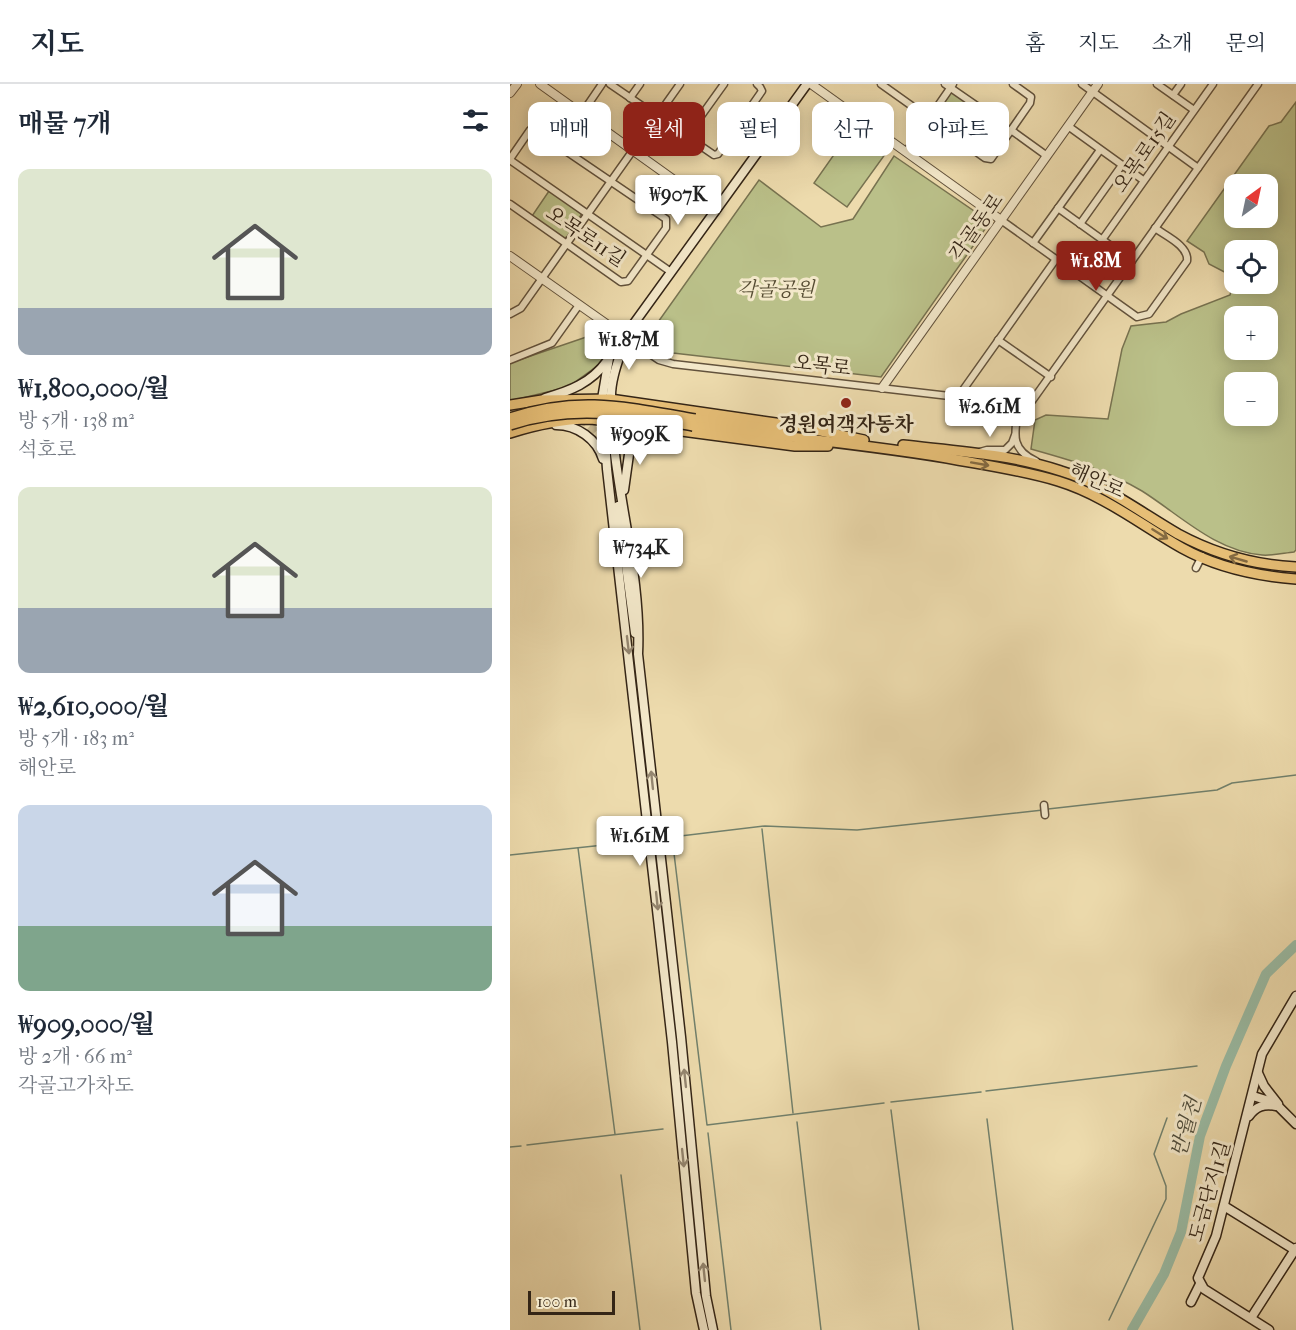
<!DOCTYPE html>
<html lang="ko">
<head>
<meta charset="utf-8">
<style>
  :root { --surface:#fff; --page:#f6f6f7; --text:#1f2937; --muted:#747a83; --line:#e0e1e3; --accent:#8f2418 }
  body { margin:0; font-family:"IM FELL French Canon","Noto Serif KR",serif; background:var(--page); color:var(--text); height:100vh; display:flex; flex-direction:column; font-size:22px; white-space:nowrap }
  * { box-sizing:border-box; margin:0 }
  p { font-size:20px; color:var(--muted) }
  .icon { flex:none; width:33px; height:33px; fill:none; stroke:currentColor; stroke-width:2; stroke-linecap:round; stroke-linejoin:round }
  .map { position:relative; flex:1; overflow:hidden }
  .drawer { display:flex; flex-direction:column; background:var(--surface); width:510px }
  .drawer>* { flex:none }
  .guide { position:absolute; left:18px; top:18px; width:570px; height:54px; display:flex; gap:12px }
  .needle { width:39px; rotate:33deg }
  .fabs { position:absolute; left:714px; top:90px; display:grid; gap:12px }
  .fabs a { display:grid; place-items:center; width:54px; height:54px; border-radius:12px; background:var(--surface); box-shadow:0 3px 15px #0003; font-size:30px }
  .scale { position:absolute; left:18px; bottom:15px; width:87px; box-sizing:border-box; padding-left:6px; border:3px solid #342516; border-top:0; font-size:16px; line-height:21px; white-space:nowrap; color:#342516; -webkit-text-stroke:4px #f3e8ca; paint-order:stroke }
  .price { position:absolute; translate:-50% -51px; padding:0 14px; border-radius:6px; background:#fff; color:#222; font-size:20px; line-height:39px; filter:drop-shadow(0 2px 3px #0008) }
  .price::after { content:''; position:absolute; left:50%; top:36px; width:18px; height:14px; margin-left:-9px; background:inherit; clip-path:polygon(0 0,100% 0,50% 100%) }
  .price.current { background:var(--accent); color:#fff }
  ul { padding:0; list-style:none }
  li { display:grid; align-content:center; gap:12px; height:318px; padding:0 18px }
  li span { display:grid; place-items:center; height:186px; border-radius:12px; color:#555 }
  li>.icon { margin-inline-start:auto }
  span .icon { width:108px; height:108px; fill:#fffc; stroke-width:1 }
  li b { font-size:26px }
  h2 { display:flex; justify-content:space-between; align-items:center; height:72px; padding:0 18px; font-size:26px }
  .pill { padding:0 21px; border-radius:12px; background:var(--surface); box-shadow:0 3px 15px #0003; font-size:21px; line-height:54px }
  .pill.current { background:var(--accent); color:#fff }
  header { display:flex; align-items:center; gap:36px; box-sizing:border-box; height:84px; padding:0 30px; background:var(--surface); border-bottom:2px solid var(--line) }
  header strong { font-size:28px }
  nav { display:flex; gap:33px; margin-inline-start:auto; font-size:21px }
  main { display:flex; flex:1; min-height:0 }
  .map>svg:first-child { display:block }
  .green { fill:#bac089; stroke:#777250; stroke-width:1.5; fill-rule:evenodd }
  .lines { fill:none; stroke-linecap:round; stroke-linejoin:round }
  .stream { stroke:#71806c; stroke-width:1.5 }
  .river { stroke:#9abca5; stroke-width:10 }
  .tertiary-tunnel { stroke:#c8b78f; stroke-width:8; stroke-dasharray:8 4; stroke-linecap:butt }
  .minor-casing { stroke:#62523c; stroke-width:9 }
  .tertiary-casing { stroke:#62523c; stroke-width:10 }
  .secondary-casing { stroke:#342516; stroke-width:11 }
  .primary-casing { stroke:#342516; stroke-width:12 }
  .minor { stroke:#f3e8ca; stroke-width:6 }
  .tertiary { stroke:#f3e8ca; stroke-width:8 }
  .secondary { stroke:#f3e8ca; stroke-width:8 }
  .primary { stroke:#e6be76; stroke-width:9 }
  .primary-bridge-casing { stroke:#342516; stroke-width:12; stroke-linecap:butt }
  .primary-bridge { stroke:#e6be76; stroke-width:9 }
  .oneway { stroke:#846a41 }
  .oneway2 { stroke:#948670 }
  .poi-dot { fill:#8f2418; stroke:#f3e8ca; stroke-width:2 }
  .labels { text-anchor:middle; stroke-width:6; stroke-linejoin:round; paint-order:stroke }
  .street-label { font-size:20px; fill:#342516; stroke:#f3e8ca }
  .park-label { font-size:20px; font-style:italic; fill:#564c33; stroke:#f3e8ca }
  .poi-label { font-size:20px; font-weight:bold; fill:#342516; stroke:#f3e8ca }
  .water-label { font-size:21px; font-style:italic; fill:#4e4b3a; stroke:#f3e8ca }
</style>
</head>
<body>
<header>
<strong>지도</strong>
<nav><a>홈</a><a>지도</a><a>소개</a><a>문의</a></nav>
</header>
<main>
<section class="drawer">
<h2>매물 7개<svg class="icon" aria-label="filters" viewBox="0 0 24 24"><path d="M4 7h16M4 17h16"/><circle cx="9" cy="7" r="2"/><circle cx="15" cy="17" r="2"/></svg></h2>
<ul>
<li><span style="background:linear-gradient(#dfe7d0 75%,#9aa5b1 0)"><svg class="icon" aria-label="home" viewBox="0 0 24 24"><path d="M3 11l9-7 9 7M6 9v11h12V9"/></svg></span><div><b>₩1,800,000/월</b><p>방 5개 · 138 m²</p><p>석호로</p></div></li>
<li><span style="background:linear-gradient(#dfe7d0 65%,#9aa5b1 0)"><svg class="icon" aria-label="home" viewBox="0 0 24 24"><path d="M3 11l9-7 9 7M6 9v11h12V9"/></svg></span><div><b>₩2,610,000/월</b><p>방 5개 · 183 m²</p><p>해안로</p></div></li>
<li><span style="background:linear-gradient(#c9d6e8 65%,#7fa58c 0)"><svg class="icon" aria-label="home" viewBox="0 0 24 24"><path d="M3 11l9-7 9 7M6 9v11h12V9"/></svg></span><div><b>₩909,000/월</b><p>방 2개 · 66 m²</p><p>각골고가차도</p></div></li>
</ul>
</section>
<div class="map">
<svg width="786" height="1246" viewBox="0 0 786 1246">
  <rect width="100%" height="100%" fill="#eddbad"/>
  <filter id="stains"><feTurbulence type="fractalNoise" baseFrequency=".00333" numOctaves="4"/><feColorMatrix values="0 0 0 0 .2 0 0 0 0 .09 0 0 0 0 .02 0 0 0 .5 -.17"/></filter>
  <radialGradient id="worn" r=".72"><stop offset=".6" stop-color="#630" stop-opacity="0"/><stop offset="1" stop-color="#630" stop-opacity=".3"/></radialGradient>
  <g class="green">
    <path d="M 443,8 L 470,27 L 471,30 L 454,54 L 451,54 L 424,36 L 424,33 L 440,9 Z"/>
    <path d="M 786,18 L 786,466 L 784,468 C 774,469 762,472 752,471 C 705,467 670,431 632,407 C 597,386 560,376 521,365 L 525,336 L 536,331 L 598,335 L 612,265 L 621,242 L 656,238 L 671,230 L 720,211 L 724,195 L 724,200 L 758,200 L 758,166 L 724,166 L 724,193 L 699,180 L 694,168 L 677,157 L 759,42 L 771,38 ZM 724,100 L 758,100 L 758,134 L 724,134 ZM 758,232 L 758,266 L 724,266 L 724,232 ZM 758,298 L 758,332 L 724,332 L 724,298 Z"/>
    <path d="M 342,45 L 376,69 L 337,123 L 304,99 Z"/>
    <path d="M 384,72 L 480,138 L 371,293 L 163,269 L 136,255 L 249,96 L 311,143 L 343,135 Z"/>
    <path d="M 39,107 L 71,128 L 71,131 L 57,153 L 54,154 L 22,132 Z"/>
    <path d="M 94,247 L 101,262 L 90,280 L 58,303 L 0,317 L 0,279 Z"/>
  </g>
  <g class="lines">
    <g class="stream">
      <path d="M 538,725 L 707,706 L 722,699 L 786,691"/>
      <path d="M 252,745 L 283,1029"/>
      <path d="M 68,764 L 105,1050"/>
      <path d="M 0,771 L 122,758"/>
      <path d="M 476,1007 L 687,982"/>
      <path d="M 381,1018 L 471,1008"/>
      <path d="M 374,1019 L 197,1041 L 162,753 L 255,742 L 347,746 L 533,726"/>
      <path d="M 381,1026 L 409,1246"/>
      <path d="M 477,1035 L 503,1246"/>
      <path d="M 287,1038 L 311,1246"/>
      <path d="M 198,1049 L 221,1246"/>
      <path d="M 17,1061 L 153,1045"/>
      <path d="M 0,1063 L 11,1062"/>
      <path d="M 111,1091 L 130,1246"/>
      <path d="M 599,1236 L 656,1115 L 656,1102 L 644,1070 L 657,1034"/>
    </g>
    <path class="river" d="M 622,1246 L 654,1190 L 671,1148 L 690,1052 L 716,982 L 756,890 L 786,861"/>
    <g class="tertiary-tunnel">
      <path d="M 0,328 L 21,325"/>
      <path d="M 70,335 C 105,358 103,384 108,422"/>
    </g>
    <g class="minor-casing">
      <g id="minor">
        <path d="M 100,0 L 204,71 L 208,70 L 252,7 L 250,3 L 247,0"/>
        <path d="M 371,0 L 475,74 L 481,75 L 520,19 L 521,13 L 503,0"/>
        <path d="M 435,0 L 477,29 L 455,60"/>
        <path d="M 572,0 L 688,84"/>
        <path d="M 647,0 L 684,26"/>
        <path d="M 663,11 L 671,0"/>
        <path d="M 120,14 L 130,0"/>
        <path d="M 558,42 L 633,96"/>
        <path d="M 501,46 L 537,72"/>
        <path d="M 176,53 L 214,0"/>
        <path d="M 49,63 L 92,0"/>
        <path d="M 396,68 L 443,0"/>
        <path d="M 0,75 L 20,46 L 25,46 L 156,135 L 156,144 L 118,197 L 111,198 L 0,120"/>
        <path d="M 0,76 L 161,188"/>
        <path d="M 548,124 L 622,177"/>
        <path d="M 491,136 L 627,233 L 639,230 L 677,177 C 679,162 656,152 645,144"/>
        <path d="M 570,140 L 612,81"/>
        <path d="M 592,156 L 703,0"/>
        <path d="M 523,159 L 590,66"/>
        <path d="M 0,230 L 11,224 L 170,0"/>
        <path d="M 115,253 L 149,276 L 163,280 L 448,313 L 509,319 L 522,317 L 748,0"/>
        <path d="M 488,256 L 541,293"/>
        <path d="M 0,276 L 42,259 L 69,221"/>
        <path d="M 448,313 L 546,175"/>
        <path d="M 509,319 C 506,345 497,364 526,377"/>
        <path d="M 470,368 L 477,366 L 495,366 L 502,359 L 505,351"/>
        <path d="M 686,484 L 692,472"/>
        <path d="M 534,721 L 535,731"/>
      </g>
    </g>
    <g class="tertiary-casing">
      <g id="tertiary">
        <path d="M 30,0 L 206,126"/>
        <path d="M 301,0 L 491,136"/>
        <path d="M 0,9 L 7,0"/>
        <path d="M 0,172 L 115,253"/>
        <path d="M 372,304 L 588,0"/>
      </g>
    </g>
    <g class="secondary-casing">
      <g id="secondary">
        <path d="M 114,259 C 108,277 100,297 101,316 C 102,401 132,485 128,570 L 171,953 L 196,1212 L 203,1246"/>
        <path d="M 35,314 C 60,307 81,299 97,277"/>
        <path d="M 46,341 C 67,341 87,355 93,375"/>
        <path d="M 114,406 L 121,356 L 130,347 L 144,345"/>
        <path d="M 108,422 L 125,549"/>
        <path d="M 748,989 L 754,1002 L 768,1020"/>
        <path d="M 743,1012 L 765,1019 L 786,1040"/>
        <path d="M 739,1032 C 746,1022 754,1020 766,1022"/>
        <path d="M 714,1122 L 785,1166"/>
        <path d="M 681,1218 L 690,1200"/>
        <path d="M 741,1234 L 786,1164"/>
        <path d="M 194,1246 L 186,1209 L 162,958 L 97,385 L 92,315 L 99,274 L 297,0"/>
        <path d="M 759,1246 L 694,1205 L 688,1194 L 706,1152 L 752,970 L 786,912"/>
      </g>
    </g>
    <g class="primary-casing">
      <g id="primary">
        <path d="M 0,321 L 32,316 L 100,315 L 287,342 L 354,356"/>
        <path d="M 185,335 L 272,346"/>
        <path d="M 183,342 C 268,352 353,360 437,374 C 474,381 512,386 548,397 C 594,411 631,441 672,464 C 706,483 748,492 786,495"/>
        <path d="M 0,349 C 28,340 52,335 81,335 L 285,362 L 318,362"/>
        <path d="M 393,361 C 445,367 500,370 551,387 C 594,400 630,428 668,450 C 705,470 744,481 786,483"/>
      </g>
    </g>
    <use href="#minor" class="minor"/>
    <use href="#tertiary" class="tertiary"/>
    <use href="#secondary" class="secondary"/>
    <use href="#primary" class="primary"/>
    <g class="primary-bridge-casing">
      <g id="primary-bridge">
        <path d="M 0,334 C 69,311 116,323 185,335"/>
        <path d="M 0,341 C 65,320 118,331 183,342"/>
      </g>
    </g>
    <use href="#primary-bridge" class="primary-bridge"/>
  </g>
  <defs><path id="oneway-shaft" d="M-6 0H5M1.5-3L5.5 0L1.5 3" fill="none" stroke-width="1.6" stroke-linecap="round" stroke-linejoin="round" transform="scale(1.5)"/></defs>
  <g class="oneway">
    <use href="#oneway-shaft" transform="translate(470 380) rotate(10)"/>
    <use href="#oneway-shaft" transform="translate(650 450) rotate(32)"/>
    <use href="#oneway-shaft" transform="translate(728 475) rotate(-164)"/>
  </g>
  <g class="oneway2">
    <use href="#oneway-shaft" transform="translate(118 561) rotate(83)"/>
    <use href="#oneway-shaft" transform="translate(142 696) rotate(-96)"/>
    <use href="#oneway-shaft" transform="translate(147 817) rotate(84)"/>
    <use href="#oneway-shaft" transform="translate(175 994) rotate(-96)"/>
    <use href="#oneway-shaft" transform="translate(173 1074) rotate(84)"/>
    <use href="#oneway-shaft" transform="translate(194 1188) rotate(-96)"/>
  </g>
  <circle class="poi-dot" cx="336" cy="319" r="6"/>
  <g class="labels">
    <g class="street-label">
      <text transform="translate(634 68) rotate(-55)" y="7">오목로15길</text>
      <text transform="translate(466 143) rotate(-55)" y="7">각골동로</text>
      <text transform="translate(76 152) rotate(34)" y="7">오목로11길</text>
      <text transform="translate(312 281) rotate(7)" y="7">오목로</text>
      <text transform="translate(587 396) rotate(24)" y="7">해안로</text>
      <text transform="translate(699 1107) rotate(-74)" y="7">도금단지1길</text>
    </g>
    <g class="park-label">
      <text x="266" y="212">각골공원</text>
    </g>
    <g class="poi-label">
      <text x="336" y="347">경원여객자동차</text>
    </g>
    <g class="water-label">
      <text transform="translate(676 1043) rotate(-74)" y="7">반월천</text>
    </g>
  </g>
  <rect width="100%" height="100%" filter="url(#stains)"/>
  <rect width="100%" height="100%" fill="url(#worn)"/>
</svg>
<div class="fabs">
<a><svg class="needle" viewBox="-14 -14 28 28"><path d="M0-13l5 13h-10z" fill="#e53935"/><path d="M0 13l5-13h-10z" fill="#747a83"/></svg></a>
<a><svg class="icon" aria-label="locate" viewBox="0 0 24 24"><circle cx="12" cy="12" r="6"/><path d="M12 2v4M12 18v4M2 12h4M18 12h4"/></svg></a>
<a>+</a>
<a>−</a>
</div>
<div class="scale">100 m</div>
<b class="price" style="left:168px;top:142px">₩907K</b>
<b class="price current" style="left:586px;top:208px">₩1.8M</b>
<b class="price" style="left:119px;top:287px">₩1.87M</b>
<b class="price" style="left:480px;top:354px">₩2.61M</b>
<b class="price" style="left:130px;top:382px">₩909K</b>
<b class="price" style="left:131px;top:495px">₩734K</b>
<b class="price" style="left:130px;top:783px">₩1.61M</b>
<div class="guide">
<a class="pill">매매</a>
<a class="pill current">월세</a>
<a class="pill">필터</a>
<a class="pill">신규</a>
<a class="pill">아파트</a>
</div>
</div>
</main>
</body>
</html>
